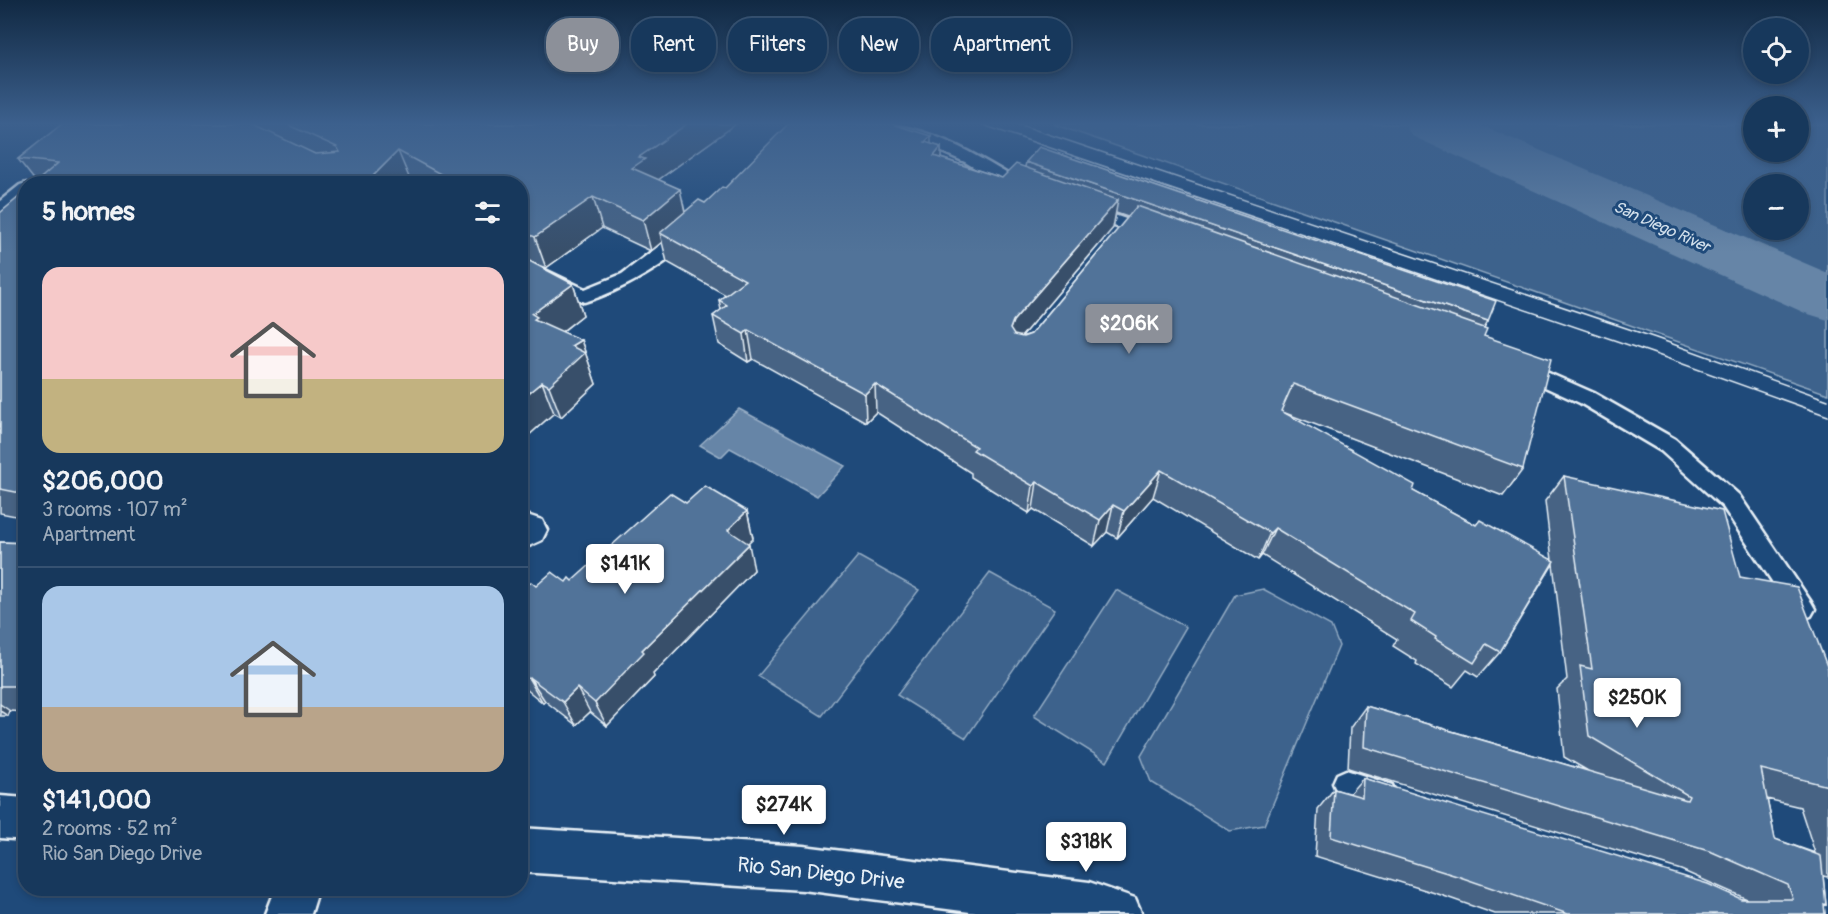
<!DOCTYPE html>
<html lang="en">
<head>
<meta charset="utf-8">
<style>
  :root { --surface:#17385c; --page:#203f62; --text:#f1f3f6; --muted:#9eacbb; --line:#365272; --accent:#8c9099 }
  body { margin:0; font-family:Pangolin,sans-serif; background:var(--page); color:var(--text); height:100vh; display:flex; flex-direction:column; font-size:22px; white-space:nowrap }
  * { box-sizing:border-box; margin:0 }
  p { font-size:20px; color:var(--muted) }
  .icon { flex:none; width:33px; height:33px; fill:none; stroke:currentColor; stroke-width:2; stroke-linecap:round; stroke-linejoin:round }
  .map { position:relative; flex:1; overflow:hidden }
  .side { position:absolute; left:18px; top:176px; width:510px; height:720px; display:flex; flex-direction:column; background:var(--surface); border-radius:24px; box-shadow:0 3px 9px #0003,0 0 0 2px var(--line) }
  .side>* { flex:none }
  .hud { position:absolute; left:546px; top:18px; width:570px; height:54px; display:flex; gap:12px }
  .buttons { position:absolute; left:1743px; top:18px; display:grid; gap:12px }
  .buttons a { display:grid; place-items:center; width:66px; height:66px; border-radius:50%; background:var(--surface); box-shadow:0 3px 9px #0003,0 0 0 2px var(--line); font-size:30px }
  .price { position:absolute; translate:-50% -51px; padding:0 14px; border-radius:6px; background:#fff; color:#222; font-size:20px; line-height:39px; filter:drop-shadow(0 2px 3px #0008) }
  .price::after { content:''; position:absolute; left:50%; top:36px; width:18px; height:14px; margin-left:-9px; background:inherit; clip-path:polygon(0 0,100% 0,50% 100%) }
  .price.on { background:var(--accent); color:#fff }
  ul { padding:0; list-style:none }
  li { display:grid; align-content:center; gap:12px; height:318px; padding:0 24px }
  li+li { border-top:2px solid var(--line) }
  li span { display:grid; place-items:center; height:186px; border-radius:18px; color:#555 }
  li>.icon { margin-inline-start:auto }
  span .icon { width:108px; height:108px; fill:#fffc; stroke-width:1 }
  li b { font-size:26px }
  h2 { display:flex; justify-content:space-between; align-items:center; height:72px; padding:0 24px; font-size:26px }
  .chip { padding:0 21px; border-radius:24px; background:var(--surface); box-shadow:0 3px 9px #0003,0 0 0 2px var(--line); font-size:21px; line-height:54px }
  .chip.on { background:var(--accent); color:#fff }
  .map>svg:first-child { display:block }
  .green { fill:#3c628c; stroke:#92aac2; stroke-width:1.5; fill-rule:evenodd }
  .water { fill:#6685a7; stroke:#9ab0c7; stroke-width:1.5 }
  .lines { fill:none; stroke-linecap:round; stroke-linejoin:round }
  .river { fill:#6685a7; fill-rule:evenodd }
  .lane-casing { stroke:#e8f1f8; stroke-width:5 }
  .street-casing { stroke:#e8f1f8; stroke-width:5 }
  .secondary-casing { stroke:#e8f1f8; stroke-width:5 }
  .lane { fill:#1f4a7a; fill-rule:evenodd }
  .street { fill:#1f4a7a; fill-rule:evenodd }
  .secondary { fill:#1f4a7a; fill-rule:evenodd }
  .tram { stroke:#e8f1f8; stroke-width:1.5 }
  .wall { fill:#466384; stroke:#e8f1f8; stroke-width:1.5; fill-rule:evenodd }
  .shaded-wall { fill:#39506b; stroke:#e8f1f8; stroke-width:1.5 }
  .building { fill:#517399; stroke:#e8f1f8; stroke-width:1.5 }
  .labels { text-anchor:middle; stroke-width:6; stroke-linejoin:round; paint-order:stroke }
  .far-water-label { font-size:16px; font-style:italic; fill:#d4e1ec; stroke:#1f4a7a }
  .near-street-label { font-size:21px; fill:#e8f1f8; stroke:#1f4a7a }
</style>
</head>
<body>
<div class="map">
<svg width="1828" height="914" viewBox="0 0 1828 914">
  <rect width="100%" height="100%" fill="#1f4a7a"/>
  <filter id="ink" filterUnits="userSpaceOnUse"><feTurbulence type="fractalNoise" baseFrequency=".0167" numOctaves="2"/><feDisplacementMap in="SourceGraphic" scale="12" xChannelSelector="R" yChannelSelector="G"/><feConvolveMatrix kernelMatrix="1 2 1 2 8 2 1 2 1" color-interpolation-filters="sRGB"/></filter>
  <g filter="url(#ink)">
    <g class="green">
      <path d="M 1053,124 L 1753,124 L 1754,152 L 1798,152 L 1799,124 L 1828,124 L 1828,394 ZM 1754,184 L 1798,184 L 1798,230 L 1754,230 Z"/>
      <path d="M 858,556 L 919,590 L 822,716 L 758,676 Z"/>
      <path d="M 990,573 L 1055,609 L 966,738 L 897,695 Z"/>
      <path d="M 1263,589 L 1331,626 L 1339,646 L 1264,825 L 1230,831 L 1151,782 L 1141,756 L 1235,595 Z"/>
      <path d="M 1116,590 L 1186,627 L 1107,762 L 1034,716 Z"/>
    </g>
    <path class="water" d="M 739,409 L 845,466 L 817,496 L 730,448 L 721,457 L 700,445 Z"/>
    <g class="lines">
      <path class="river" d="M 1404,124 L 1478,124 L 1828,273 L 1828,320 L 1805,313 L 1412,136 Z"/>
      <g class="lane-casing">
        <g id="lane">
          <path d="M 858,124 C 868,124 880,123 891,125 C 934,130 974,154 1011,176 C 1018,181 1030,182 1035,189 L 1027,194 L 1004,186 L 965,162 L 910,138 L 860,127 Z"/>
          <path d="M 26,183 L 26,197 L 6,214 L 0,215 L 0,201 L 20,185 Z"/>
          <path d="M 1088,206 L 1155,229 L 1158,233 L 1155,237 L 1149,238 L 1082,215 L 1080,211 L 1082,207 Z"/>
          <path d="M 686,229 L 692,230 L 695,234 C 675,262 617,293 584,302 L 520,271 L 520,258 L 585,289 L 622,274 L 680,230 Z"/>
          <path d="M 1519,360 L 1594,393 L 1675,439 L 1739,495 L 1811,602 L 1815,609 L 1811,616 L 1803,619 L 1795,616 L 1723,507 L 1661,451 L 1580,403 L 1512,372 L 1509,367 L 1512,362 Z"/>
          <path d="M 1346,770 L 1392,785 L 1396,794 L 1392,803 L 1383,807 L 1337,792 L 1333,783 L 1337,774 Z"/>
        </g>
      </g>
      <g class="street-casing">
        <path id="street" d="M 530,516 L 542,520 L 547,530 L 542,540 L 520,550 L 520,519 Z"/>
      </g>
      <g class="secondary-casing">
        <g id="secondary">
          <path d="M 0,796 L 26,798 L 26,840 L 0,838 Z"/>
          <path d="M 520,828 L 803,846 L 1089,882 L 1135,898 L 1142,914 L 985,914 L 803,890 L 520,872 Z"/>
          <path d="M 275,888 L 319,888 L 311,914 L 265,914 Z"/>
        </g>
      </g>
      <use href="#lane" class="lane"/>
      <use href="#street" class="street"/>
      <use href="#secondary" class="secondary"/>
      <g class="tram">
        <path d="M 980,124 L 1652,353 L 1828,416"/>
        <path d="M 1018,124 L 1656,338 L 1828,400"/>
      </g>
    </g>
    <g class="wall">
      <path d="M 62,124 L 736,124 L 658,180 L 685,212 L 705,203 L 725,188 L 931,144 L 941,147 L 941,158 L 1002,178 L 1025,167 L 1026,162 L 1488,321 L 1484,328 L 1484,336 L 1523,469 L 1503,496 L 1285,413 L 1413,491 L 1476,525 L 1552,560 L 1545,501 L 1564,476 L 1740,577 L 1828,669 L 1828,877 L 1823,876 L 1826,905 L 1824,906 L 1825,914 L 1495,914 L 1438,894 L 1315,856 L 1318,809 L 1334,789 L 1349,794 L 1363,778 L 1741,899 L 1747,899 L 1681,870 L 1348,768 L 1350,728 L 1366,706 L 1588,771 L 1564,757 L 1557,689 L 1567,679 L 1553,564 L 1500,652 L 1478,677 L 1467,670 L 1453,687 L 1416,664 L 1417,661 L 1393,646 L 1397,639 L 1262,555 L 1258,560 L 1153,497 L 1117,538 L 1107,532 L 1094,546 L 1033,509 L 1029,513 L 995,492 L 971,477 L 971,473 L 876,412 L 866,422 L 753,359 L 748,362 L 719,344 L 713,316 L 721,310 L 719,300 L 726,295 L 667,262 L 662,242 L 651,251 L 602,228 L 546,268 L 535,264 L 573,284 L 583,315 L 562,332 L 581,340 L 596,384 L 561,417 L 554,413 L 520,443 L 520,183 L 414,183 L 411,182 L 410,183 L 35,183 L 36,182 L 18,159 ZM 1116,213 L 1128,217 L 1031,334 L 1021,337 L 1113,228 ZM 1767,799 L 1800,807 L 1815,853 L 1775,839 Z"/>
      <path d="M 26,191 L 26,518 L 0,513 L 0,213 Z"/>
      <path d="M 747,511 L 753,538 L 747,543 L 754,570 L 653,674 L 654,677 L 607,726 L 590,712 L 576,725 L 545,701 L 543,703 L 520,684 L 520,591 L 536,586 L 572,581 Z"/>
      <path d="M 0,542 L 26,543 L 26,712 L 10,711 L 8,716 L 0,716 Z"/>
    </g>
    <g class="shaded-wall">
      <path d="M 687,124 L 736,124 L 651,185 L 632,168 L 639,157 Z"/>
      <path d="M 931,136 L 931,164 L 925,142 Z"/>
      <path d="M 941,147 L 941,175 L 934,156 Z"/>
      <path d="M 398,151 L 411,182 L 410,183 L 366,183 Z"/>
      <path d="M 680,189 L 687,221 L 660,233 L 662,242 L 651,251 L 643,220 Z"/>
      <path d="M 593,197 L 602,228 L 546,268 L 535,237 Z"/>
      <path d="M 1118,200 L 1113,228 L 1010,350 L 1010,329 L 1013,321 Z"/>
      <path d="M 573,284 L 583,315 L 547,343 L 532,314 Z"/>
      <path d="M 748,330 L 753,359 L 748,362 L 744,334 Z"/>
      <path d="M 581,340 L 596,384 L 561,417 L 549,386 L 571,346 Z"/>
      <path d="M 542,382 L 554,413 L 520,443 L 520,400 Z"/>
      <path d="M 875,384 L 876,412 L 866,422 L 865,394 Z"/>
      <path d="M 1161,470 L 1153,497 L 1117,538 L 1124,511 Z"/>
      <path d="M 1037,482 L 1033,509 L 1029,513 L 1033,486 Z"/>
      <path d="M 1113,505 L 1107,532 L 1094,546 L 1100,520 Z"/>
      <path d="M 747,511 L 753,538 L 734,557 L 728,530 Z"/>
      <path d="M 1275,528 L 1262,555 L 1258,560 L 1270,533 Z"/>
      <path d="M 749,544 L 754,570 L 653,674 L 654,677 L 607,726 L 595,703 L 642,650 Z"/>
      <path d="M 530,678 L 545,701 L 543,703 L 529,679 Z"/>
      <path d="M 577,688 L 590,712 L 576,725 L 563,702 Z"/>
      <path d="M 0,704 L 10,711 L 8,716 L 0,711 Z"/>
    </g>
    <g class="building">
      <path d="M 62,124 L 252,124 L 315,154 L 340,152 L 337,147 L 286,124 L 687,124 L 639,157 L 645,159 L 632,168 L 680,189 L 643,220 L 593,197 L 535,237 L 520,231 L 520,183 L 457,183 L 398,151 L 366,183 L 35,183 L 58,163 L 18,159 Z"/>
      <path d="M 788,124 L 892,124 L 931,136 L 925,142 L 941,147 L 934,156 L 1002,178 L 1016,164 L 1118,200 L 1013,321 L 1010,329 L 1014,335 L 1023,337 L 1031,334 L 1137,206 L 1487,329 L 1484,336 L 1551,359 L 1523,469 L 1293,384 L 1281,411 L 1415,485 L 1413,491 L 1476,525 L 1480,520 L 1554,561 L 1500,652 L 1486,644 L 1474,663 L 1435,639 L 1436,637 L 1411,621 L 1415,614 L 1275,528 L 1270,533 L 1161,470 L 1124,511 L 1113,505 L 1100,520 L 1037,482 L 1033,486 L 973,450 L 976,447 L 875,384 L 865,394 L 748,330 L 744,334 L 713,316 L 727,305 L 719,300 L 745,280 L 660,233 L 699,200 L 705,203 L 722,187 L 725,188 Z"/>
      <path d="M 1039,147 L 1496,301 L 1488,321 L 1026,162 Z"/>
      <path d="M 26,191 L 26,494 L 0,489 L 0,213 Z"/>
      <path d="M 520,256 L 573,284 L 532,314 L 537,317 L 534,319 L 581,340 L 571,346 L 585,353 L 549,386 L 542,382 L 520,400 Z"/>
      <path d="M 1564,476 L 1722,511 L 1740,577 L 1797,587 L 1828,669 L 1828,786 L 1761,769 L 1775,839 L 1821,856 L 1826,905 L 1824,904 L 1825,914 L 1568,914 L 1460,877 L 1331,837 L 1334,789 L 1362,797 L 1363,778 L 1708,884 L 1741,899 L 1793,899 L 1788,885 L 1712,852 L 1364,747 L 1366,706 L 1687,800 L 1689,796 L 1589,736 L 1580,666 L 1592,669 Z"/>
      <path d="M 705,486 L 747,511 L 728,530 L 749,544 L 642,650 L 644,652 L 595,703 L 577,688 L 563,702 L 530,678 L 529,679 L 520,672 L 520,591 L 531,582 L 536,586 L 552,572 L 566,582 L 569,578 L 572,581 L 670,493 L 686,503 Z"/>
      <path d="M 0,542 L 26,543 L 26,686 L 0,686 Z"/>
    </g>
  </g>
  <linearGradient id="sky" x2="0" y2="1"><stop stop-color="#112943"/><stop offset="0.49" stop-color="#3c608d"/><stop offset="1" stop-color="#3c608d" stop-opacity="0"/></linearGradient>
  <rect width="1828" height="252" fill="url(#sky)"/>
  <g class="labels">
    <g class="far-water-label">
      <text transform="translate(1662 226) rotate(24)" y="6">San Diego River</text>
    </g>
    <g class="near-street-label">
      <text transform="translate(821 873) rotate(6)" y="7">Rio San Diego Drive</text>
    </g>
  </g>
</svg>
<div class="buttons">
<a><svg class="icon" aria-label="locate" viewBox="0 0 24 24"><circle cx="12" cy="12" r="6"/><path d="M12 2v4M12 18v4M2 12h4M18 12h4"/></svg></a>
<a>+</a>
<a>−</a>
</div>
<b class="price on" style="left:1129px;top:355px">$206K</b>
<b class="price" style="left:625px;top:595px">$141K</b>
<b class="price" style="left:1637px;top:729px">$250K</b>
<b class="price" style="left:784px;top:836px">$274K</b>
<b class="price" style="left:1086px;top:873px">$318K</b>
<div class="hud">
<a class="chip on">Buy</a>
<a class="chip">Rent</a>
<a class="chip">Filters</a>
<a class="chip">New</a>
<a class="chip">Apartment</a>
</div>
<section class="side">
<h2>5 homes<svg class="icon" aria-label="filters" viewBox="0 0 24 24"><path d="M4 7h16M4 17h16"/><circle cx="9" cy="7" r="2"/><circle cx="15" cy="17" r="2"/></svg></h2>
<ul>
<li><span style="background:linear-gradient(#f6c9c9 60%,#c2b280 0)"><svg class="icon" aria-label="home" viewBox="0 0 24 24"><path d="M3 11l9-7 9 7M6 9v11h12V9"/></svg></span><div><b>$206,000</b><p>3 rooms · 107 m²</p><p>Apartment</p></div></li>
<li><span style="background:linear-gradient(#a9c7e8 65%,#b9a48a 0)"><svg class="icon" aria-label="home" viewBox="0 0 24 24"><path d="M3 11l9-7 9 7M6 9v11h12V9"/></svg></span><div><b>$141,000</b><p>2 rooms · 52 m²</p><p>Rio San Diego Drive</p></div></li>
</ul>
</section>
</div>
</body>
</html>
